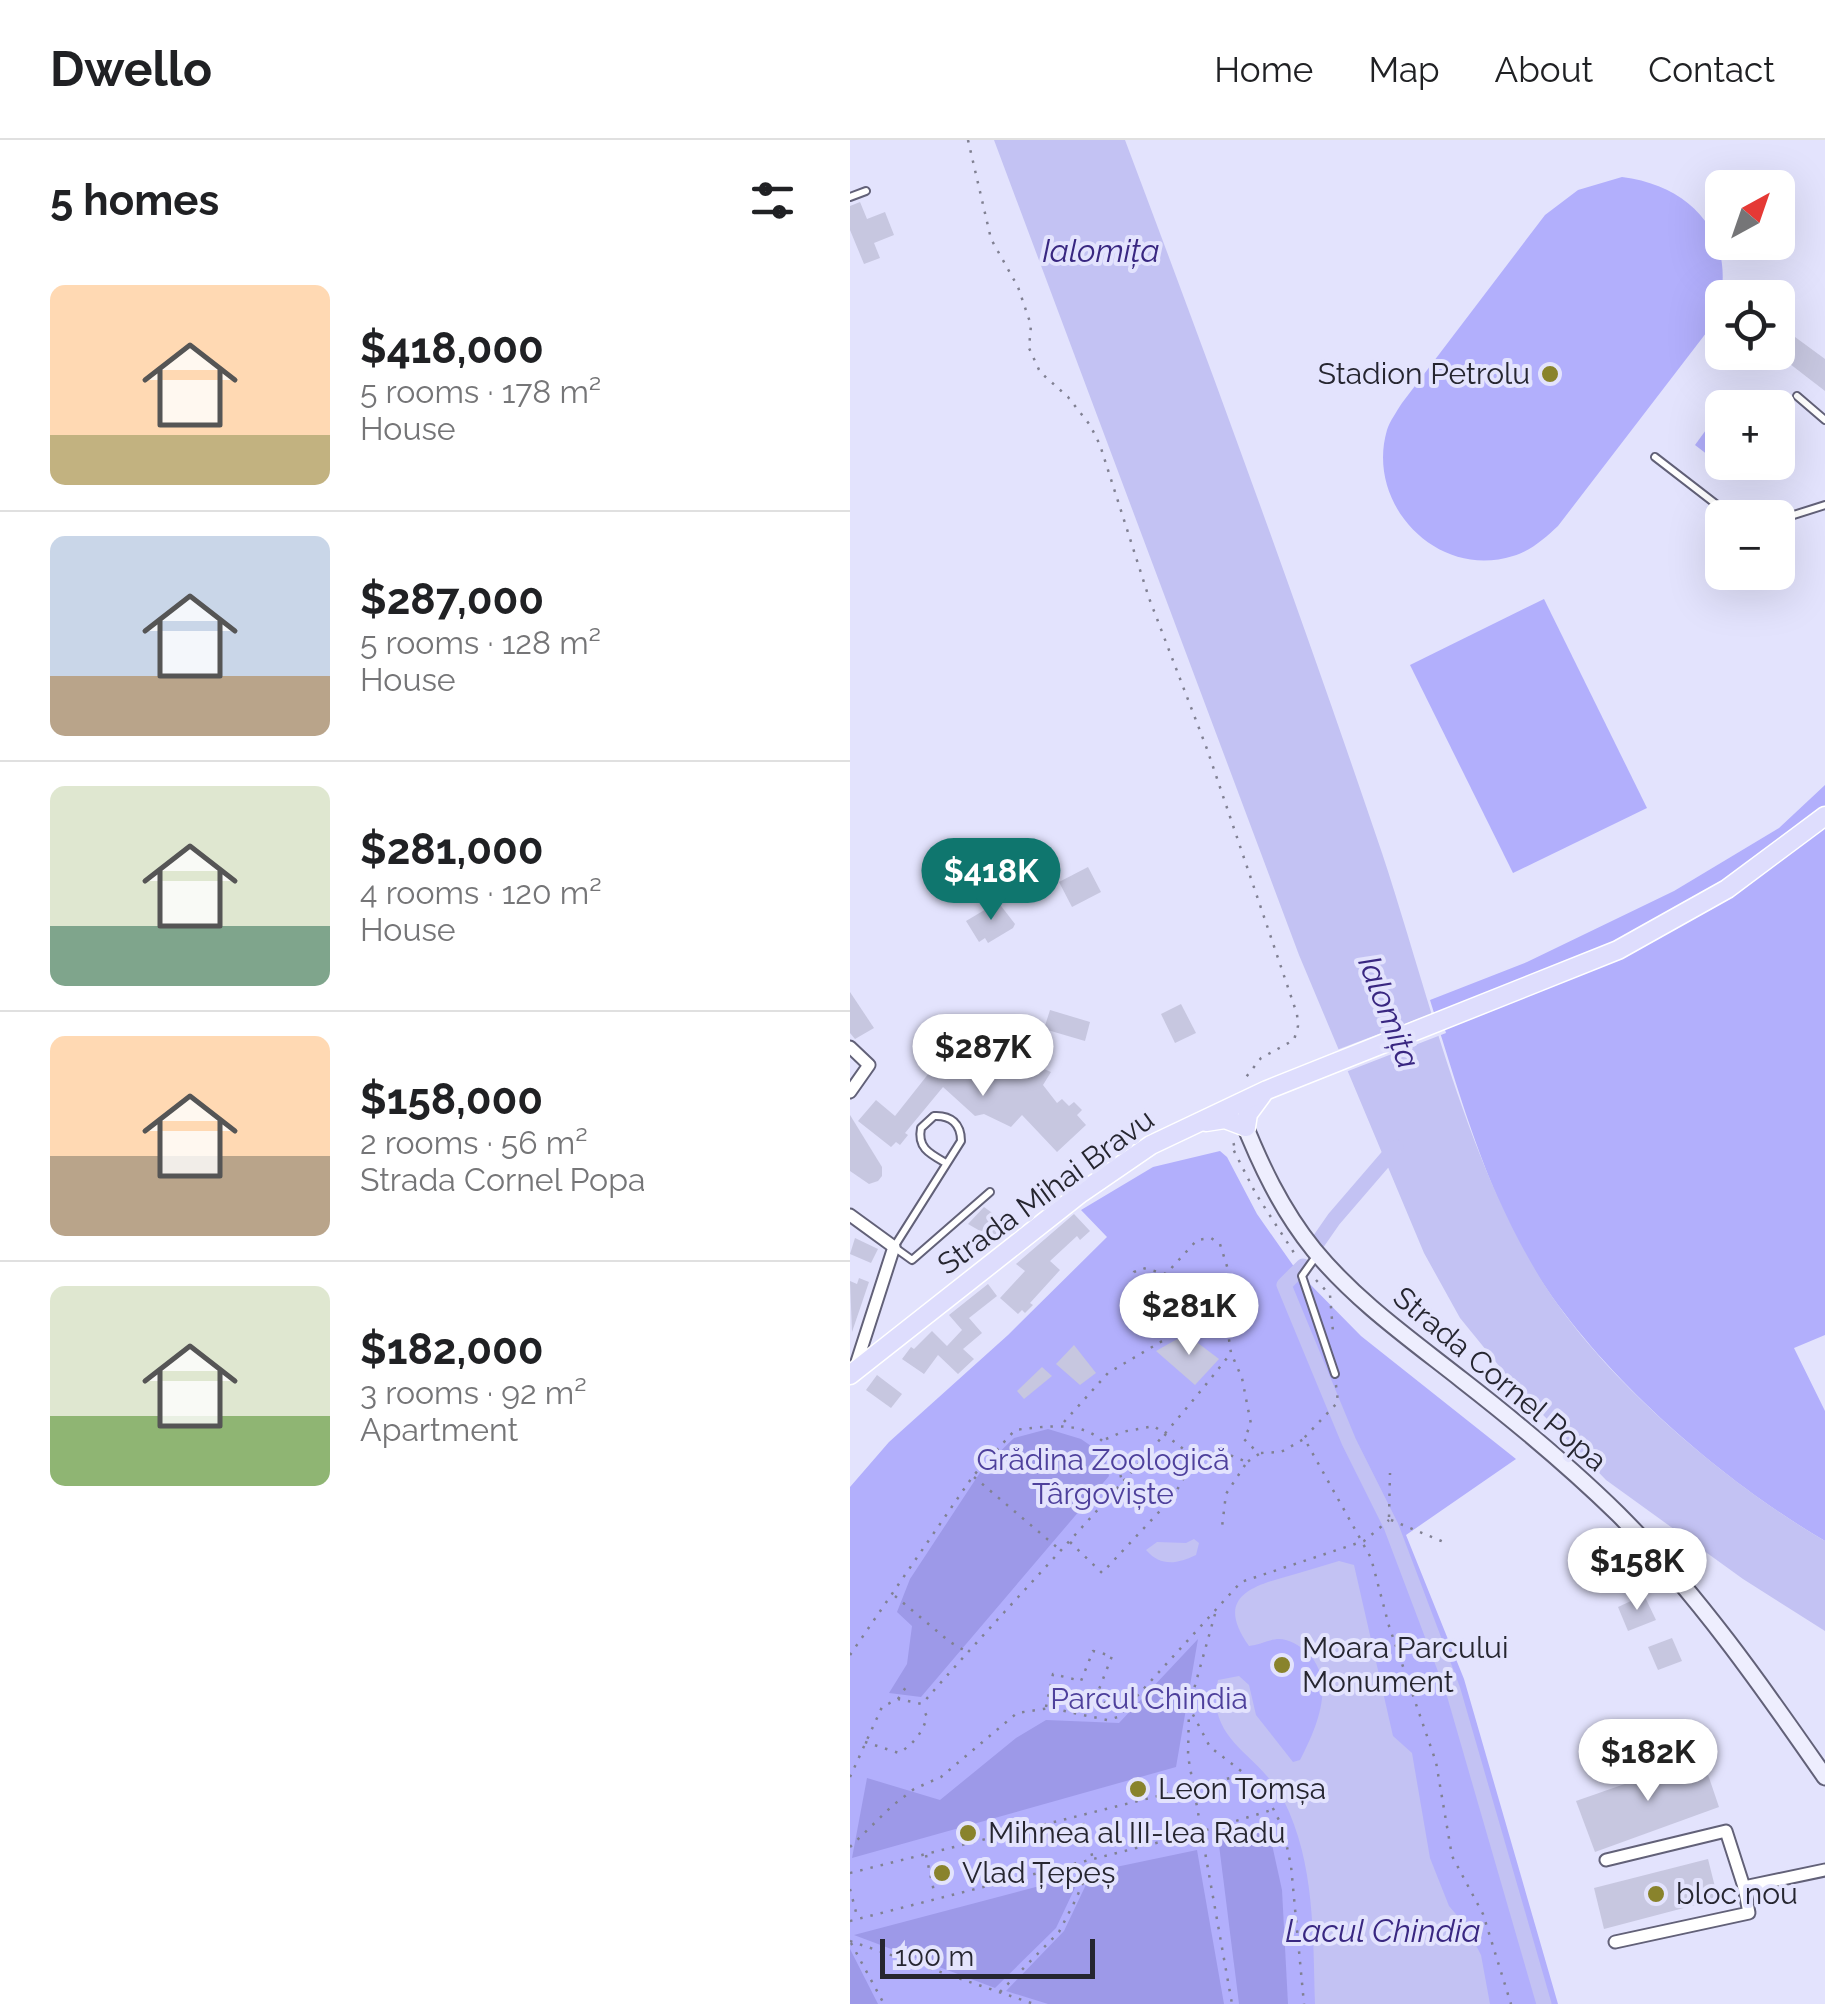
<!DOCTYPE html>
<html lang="en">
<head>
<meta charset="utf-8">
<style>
  :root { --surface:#fff; --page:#f2f2f2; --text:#202124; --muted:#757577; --line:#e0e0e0; --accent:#0f766e }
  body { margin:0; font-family:Raleway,sans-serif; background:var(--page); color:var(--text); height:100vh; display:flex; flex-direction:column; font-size:38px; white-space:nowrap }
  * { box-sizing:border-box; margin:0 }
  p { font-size:32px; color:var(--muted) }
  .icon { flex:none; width:55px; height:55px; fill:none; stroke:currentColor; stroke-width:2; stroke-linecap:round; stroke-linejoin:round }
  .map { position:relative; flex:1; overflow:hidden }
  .side { display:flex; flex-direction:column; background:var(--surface); width:850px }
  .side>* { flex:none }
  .needle { width:65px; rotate:40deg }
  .controls { position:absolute; left:855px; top:30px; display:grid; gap:20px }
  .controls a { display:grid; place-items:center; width:90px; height:90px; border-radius:15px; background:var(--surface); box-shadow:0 10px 40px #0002; font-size:50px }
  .scale { position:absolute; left:30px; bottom:25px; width:215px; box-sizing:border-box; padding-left:10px; border:5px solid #262630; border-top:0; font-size:28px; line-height:35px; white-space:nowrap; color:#262630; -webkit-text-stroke:8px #e3e3fd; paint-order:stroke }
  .price { position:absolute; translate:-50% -85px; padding:0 22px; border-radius:35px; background:#fff; color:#222; font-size:32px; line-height:65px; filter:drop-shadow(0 2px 5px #0008) }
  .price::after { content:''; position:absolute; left:50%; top:60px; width:30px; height:22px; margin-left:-15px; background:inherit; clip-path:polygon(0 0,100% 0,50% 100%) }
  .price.current { background:var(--accent); color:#fff }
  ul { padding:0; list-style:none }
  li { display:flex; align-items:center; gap:30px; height:250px; padding:0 50px }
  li+li { border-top:2px solid var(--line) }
  li span { display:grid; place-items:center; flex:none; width:280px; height:200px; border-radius:15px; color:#555 }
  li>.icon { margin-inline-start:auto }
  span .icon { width:120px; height:120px; fill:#fffc; stroke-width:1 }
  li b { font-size:42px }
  h2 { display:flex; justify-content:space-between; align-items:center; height:120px; padding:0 50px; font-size:42px }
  header { display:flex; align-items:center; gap:60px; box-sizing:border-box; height:140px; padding:0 50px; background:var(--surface); border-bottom:2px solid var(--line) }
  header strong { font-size:48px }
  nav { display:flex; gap:55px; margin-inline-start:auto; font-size:35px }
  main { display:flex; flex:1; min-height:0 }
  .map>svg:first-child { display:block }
  .green { fill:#b2affc }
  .forest { fill:#9d99e8 }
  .water { fill:#c3c2f3 }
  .pier { fill:#e3e3fd }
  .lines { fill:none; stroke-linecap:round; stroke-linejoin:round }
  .canal { stroke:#c3c2f3; stroke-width:15 }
  .building { fill:#c7c7e0 }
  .lane-casing { stroke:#626178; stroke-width:10 }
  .street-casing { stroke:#626178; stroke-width:15 }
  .secondary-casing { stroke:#626178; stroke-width:19 }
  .primary-casing { stroke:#fff; stroke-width:21 }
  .path { stroke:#808092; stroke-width:2.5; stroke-dasharray:2.5 8; stroke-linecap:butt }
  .lane { stroke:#fff; stroke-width:6 }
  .street { stroke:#fff; stroke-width:11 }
  .secondary { stroke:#eeeefe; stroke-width:15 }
  .primary { stroke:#deddfd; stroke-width:18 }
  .poi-dot { fill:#89832c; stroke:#e3e3fd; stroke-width:4 }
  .labels { text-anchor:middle; stroke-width:8; stroke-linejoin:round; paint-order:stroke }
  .poi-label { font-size:30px; fill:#262630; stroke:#e3e3fd; text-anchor:start }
  .street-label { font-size:30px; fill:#262630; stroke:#e3e3fd }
  .park-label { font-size:30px; fill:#4e409c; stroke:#e3e3fd }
  .water-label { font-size:32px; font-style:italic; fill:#392781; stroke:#e3e3fd }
</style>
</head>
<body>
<header>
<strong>Dwello</strong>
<nav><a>Home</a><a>Map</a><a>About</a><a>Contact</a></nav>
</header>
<main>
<section class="side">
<h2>5 homes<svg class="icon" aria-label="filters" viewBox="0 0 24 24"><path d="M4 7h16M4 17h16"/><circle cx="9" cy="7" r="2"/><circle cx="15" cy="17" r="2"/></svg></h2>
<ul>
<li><span style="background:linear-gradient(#ffd9b3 75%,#c2b280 0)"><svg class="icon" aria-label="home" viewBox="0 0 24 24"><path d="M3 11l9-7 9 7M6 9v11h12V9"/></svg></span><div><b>$418,000</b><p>5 rooms · 178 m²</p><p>House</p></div></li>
<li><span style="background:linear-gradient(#c9d6e8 70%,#b9a48a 0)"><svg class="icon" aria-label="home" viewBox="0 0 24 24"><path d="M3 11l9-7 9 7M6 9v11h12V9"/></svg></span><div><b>$287,000</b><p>5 rooms · 128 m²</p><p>House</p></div></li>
<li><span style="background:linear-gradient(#dfe7d0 70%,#7fa58c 0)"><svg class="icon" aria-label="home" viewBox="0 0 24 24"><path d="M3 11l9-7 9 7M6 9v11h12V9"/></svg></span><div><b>$281,000</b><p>4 rooms · 120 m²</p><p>House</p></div></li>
<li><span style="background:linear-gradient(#ffd9b3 60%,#b9a48a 0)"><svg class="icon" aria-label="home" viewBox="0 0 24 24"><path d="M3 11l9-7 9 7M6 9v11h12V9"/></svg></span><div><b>$158,000</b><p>2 rooms · 56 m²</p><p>Strada Cornel Popa</p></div></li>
<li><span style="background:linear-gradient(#dfe7d0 65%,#8fb573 0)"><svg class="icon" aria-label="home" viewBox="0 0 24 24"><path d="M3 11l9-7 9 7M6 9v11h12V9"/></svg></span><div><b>$182,000</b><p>3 rooms · 92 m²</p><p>Apartment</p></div></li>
</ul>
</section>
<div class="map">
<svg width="975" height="1864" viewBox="0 0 975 1864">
  <rect width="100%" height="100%" fill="#e3e3fd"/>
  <g class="green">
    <path d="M 772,37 C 851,47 893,108 863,184 L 708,386 C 695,398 681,411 663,416 C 588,440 515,365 537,290 C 540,281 547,271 552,263 L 695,75 L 728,50 Z"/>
    <path d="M 872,268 L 872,314 L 867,322 L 845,305 Z"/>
    <path d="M 694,459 L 797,668 L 663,733 L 560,525 Z"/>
    <path d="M 975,645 L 975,1195 L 944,1208 L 975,1271 L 975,1401 C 862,1335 725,1214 665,1096 C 628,1021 605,940 580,860 L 677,822 L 824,751 L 929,688 Z"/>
    <path d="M 370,1011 L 377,1017 L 407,1074 L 447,1131 L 511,1196 L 666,1319 L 556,1395 L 614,1539 L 708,1864 L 0,1864 L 0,1347 L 39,1302 L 158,1195 L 257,1097 L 231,1070 L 303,1027 Z"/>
  </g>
  <g class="forest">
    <path d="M 198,1289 L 231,1299 L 254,1315 L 259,1336 L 71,1557 L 39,1553 L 57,1524 L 62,1486 L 47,1472 L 60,1439 L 133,1328 L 164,1298 Z"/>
    <path d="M 348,1499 L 326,1627 L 2,1718 L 17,1638 L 90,1660 L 166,1598 L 196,1580 L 269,1583 Z"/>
    <path d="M 417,1682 L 432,1750 L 438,1864 L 389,1864 L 368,1697 Z"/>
    <path d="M 347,1710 L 374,1864 L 198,1864 L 156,1851 L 214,1791 L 242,1732 Z"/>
    <path d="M 231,1735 L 206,1788 L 145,1848 L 4,1795 Z"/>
    <path d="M 0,1809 L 28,1864 L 0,1864 Z"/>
  </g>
  <g class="water">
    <path d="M 144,0 L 275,0 C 364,236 451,474 532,713 C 578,852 615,1017 692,1141 C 753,1239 876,1343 975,1401 L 975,1491 L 893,1439 L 756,1340 L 667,1248 L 610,1178 L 574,1113 L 449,815 Z"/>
    <path d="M 344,1399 L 349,1403 L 346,1415 C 327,1424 311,1427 296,1410 L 307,1402 L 336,1403 Z"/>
    <path d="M 489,1421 L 504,1425 L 543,1596 L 562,1613 L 580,1718 L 599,1766 L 616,1786 L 631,1815 L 640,1864 L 465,1864 C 463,1796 465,1723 434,1661 C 411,1613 354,1602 368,1540 L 389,1536 L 399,1545 L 406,1575 L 443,1622 L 450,1620 C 467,1587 487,1541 457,1512 C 450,1506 439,1499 429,1499 C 420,1499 409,1505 399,1506 C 367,1461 395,1448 435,1437 C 454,1432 471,1426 489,1421 Z"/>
  </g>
  <path class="pier" d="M 589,871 L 596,893 L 493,933 L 484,911 Z"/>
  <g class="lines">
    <g class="canal">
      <path d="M 468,1102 L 484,1079 L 546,1007"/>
      <path d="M 453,1126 L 434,1145 L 499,1302 L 541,1386 L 603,1550 L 694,1864"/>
    </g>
  </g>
  <g class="building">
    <path d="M 10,62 L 17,79 L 35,72 L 44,95 L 24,103 L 30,118 L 14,124 L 0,90 L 0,66 Z"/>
    <path d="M 945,197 L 975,219 L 975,251 L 931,217 Z"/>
    <path d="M 238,727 L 251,752 L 222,767 L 209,742 Z"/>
    <path d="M 148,762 L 165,784 L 163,788 L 138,803 L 135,798 L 129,802 L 116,781 Z"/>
    <path d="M 0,852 L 24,888 L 5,899 L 0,893 Z"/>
    <path d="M 331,864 L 346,893 L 325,903 L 311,874 Z"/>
    <path d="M 200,870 L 240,882 L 235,901 L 194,889 Z"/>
    <path d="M 102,904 L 119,919 L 124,912 L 176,932 L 180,923 L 201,932 L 193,945 L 207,963 L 212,959 L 219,966 L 224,962 L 232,970 L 227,975 L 236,985 L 207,1012 L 172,975 L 161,987 L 134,974 L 125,976 L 93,947 L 55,993 L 58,995 L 50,1005 L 46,1002 L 41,1007 L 8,981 L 26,960 L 45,976 Z"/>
    <path d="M 0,975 L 32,1027 L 32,1036 L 28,1041 L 19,1044 L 0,1031 Z"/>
    <path d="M 134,1067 L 156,1083 L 144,1099 L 118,1084 Z"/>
    <path d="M 224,1074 L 240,1091 L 230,1100 L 227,1096 L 200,1121 L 210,1130 L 180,1163 L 183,1165 L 175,1173 L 172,1170 L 168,1174 L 150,1158 L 175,1131 L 166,1124 Z"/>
    <path d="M 5,1098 L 28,1109 L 21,1123 L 0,1114 Z"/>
    <path d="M 9,1138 L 19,1142 L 2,1192 L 0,1141 L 7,1144 Z"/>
    <path d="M 138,1144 L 147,1156 L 119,1178 L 132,1193 L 113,1209 L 124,1219 L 108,1234 L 88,1215 L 74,1234 L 52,1219 L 61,1207 L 64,1209 L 82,1191 L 97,1206 L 112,1190 L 99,1175 Z"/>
    <path d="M 336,1194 L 369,1219 L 345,1245 L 306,1211 Z"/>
    <path d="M 224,1205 L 246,1233 L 230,1245 L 206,1224 Z"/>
    <path d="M 192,1227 L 202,1236 L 174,1259 L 167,1251 Z"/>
    <path d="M 27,1235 L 52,1254 L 41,1268 L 16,1250 Z"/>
    <path d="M 794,1455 L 806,1480 L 778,1491 L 768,1467 Z"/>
    <path d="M 822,1498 L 832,1521 L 808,1530 L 798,1507 Z"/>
    <path d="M 852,1617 L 869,1667 L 745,1712 L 726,1661 Z"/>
    <path d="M 858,1719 L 868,1759 L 754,1789 L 744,1748 Z"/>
  </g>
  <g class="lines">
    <g class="lane-casing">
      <g id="lane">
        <path d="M 0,57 L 16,51"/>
        <path d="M 947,256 L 975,280"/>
        <path d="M 805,317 L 884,378"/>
        <path d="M 928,380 L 975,365"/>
        <path d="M 96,1023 C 80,1014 67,1008 71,988 L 84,976 C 101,975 111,984 111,1001 L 44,1107 L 62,1120 L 140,1052"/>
        <path d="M 467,1115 L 452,1136 L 485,1234"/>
      </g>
    </g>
    <g class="street-casing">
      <g id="street">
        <path d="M 0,907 L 19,925 L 0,952"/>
        <path d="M 0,1075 L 44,1107 L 4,1231"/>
        <path d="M 756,1720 L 876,1691 L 894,1747 L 975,1730"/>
        <path d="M 765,1802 L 899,1773 L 894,1747"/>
      </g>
    </g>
    <g class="secondary-casing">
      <path id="secondary" d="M 391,976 C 410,1024 431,1069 464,1110 C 506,1161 560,1199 612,1240 C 666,1282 719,1326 768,1374 C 846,1452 912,1546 975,1637"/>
    </g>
    <g class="primary-casing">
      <g id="primary">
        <path d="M 356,982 L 375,979 L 396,987 L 398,974 L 412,955"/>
        <path d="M 0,1235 L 231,1053 L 301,1005 L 417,950 L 768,810 L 877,749 L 975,676"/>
      </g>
    </g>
    <g class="path">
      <path d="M 118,0 L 141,99 L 168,147 L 181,185 L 179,208 L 190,232 L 218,257 L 240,285 L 250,305 L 299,458 L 357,609 L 447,874 L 448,886 L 444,900 L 411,918 L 393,941"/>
      <path d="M 385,1004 L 381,1005 L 406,1054 L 448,1119"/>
      <path d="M 466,1140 L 480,1155 L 483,1192"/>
      <path d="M 326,1190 L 284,1142 L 284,1132 L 293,1128 L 316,1134 L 347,1100 L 361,1098 L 370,1104 L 381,1139 L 357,1156 L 377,1186 L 381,1213 L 392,1238 L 401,1284 L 394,1299 L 409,1314 L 397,1322"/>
      <path d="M 486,1245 L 488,1262 L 454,1298 L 521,1418 L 539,1486 L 586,1622 L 602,1716 L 633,1774 L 661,1864"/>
      <path d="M 214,1282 L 258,1233 L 314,1200 L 356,1157"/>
      <path d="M 256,1299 L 272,1292 L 304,1286 L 345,1318"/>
      <path d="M 411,1313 L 431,1312 L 454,1299"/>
      <path d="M 124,1337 L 209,1409"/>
      <path d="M 539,1377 L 540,1333"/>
      <path d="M 541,1380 L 596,1403"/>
      <path d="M 220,1402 L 252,1433 L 323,1357 L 345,1318 L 370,1311 L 397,1322 L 376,1354 L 372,1387"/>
      <path d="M 45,1456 L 100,1502 L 117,1512"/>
      <path d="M 365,1474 L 339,1567 L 360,1607 L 412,1647 L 433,1688 L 441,1726 L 454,1864"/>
      <path d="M 0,1515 L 123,1336 L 165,1290 C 217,1283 260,1280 272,1342"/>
      <path d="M 48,1559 L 58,1544"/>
      <path d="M 196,1567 L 203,1534 L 231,1541 L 243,1511 L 262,1516 L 246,1557 L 271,1573"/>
      <path d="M 339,1569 L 338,1616 L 382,1864"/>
      <path d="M 224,1573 L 230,1542"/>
      <path d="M 15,1602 L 49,1613 C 63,1604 72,1594 77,1577 L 72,1566"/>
      <path d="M 0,1637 L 32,1567 L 48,1559 L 72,1564 C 174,1447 285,1336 381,1213"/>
      <path d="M 0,1707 L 42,1666 L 64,1649 L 91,1637 L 167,1573 L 200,1568 L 257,1580 L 268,1577 L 391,1442 L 514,1401 L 539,1380"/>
      <path d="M 76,1715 L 85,1756"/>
      <path d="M 0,1733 L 396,1634"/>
      <path d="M 0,1749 L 7,1776"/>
      <path d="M 0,1781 L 353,1691 L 425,1669"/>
      <path d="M 0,1801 L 184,1864"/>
      <path d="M 1,1803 L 34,1864"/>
      <path d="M 150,1852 L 209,1792 L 226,1759 L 243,1719 L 231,1676"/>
    </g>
    <use href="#lane" class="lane"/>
    <use href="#street" class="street"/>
    <use href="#secondary" class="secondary"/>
    <use href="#primary" class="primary"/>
  </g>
  <g class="poi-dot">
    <circle cx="700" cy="234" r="10"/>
    <circle cx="432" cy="1525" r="10"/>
    <circle cx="288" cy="1649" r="10"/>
    <circle cx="118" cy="1693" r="10"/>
    <circle cx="92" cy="1733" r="10"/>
    <circle cx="806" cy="1754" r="10"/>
  </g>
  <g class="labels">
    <g class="poi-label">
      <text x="680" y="244" text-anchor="end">Stadion Petrolu</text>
      <text x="452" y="1518">Moara Parcului<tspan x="452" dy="34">Monument</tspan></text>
      <text x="308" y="1659">Leon Tomșa</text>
      <text x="138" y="1703">Mihnea al III-lea Radu</text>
      <text x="112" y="1743">Vlad Țepeș</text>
      <text x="826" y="1764">bloc nou</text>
    </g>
    <g class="street-label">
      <text transform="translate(196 1052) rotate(-36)" y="10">Strada Mihai Bravu</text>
      <text transform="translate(650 1239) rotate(40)" y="10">Strada Cornel Popa</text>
    </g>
    <g class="park-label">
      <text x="253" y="1330">Grădina Zoologică<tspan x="253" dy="34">Târgoviște</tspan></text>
      <text x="299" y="1569">Parcul Chindia</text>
    </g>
    <g class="water-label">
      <text x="251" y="122">Ialomița</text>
      <text transform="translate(539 872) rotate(69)" y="11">Ialomița</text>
      <text x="533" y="1802">Lacul Chindia</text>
    </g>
  </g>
</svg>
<div class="controls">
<a><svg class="needle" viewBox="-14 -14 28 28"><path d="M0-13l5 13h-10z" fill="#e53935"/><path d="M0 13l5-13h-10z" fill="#757577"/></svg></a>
<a><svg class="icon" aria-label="locate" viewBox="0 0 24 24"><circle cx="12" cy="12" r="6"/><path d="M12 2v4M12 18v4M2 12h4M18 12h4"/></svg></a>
<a>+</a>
<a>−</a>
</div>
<div class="scale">100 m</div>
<b class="price current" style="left:141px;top:783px">$418K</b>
<b class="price" style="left:133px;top:959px">$287K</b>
<b class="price" style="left:339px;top:1218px">$281K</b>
<b class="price" style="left:787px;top:1473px">$158K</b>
<b class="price" style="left:798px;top:1664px">$182K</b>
</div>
</main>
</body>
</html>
